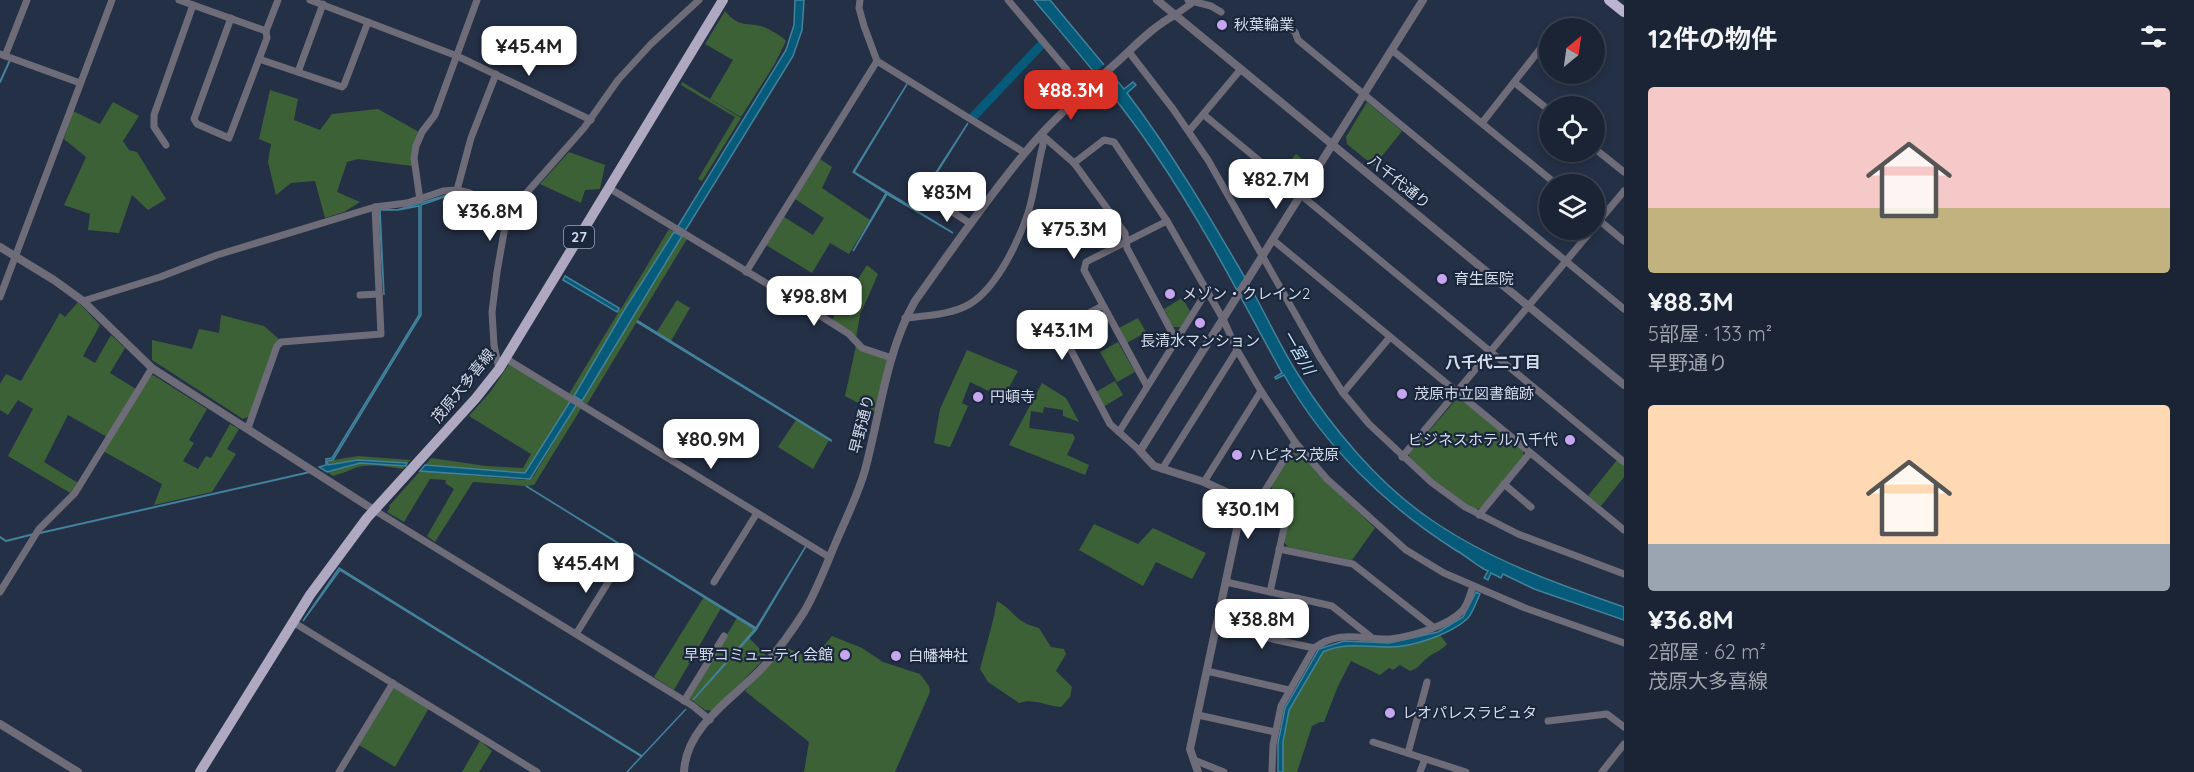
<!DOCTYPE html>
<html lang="ja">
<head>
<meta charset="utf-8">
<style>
  :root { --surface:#1b2434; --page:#242c3c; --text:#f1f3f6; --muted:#a0a4ac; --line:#39414f; --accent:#d93025 }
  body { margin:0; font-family:Quicksand,"Noto Sans JP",sans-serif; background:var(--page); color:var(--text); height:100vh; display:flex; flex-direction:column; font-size:22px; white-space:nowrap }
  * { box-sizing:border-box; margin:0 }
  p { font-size:20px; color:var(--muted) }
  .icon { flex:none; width:33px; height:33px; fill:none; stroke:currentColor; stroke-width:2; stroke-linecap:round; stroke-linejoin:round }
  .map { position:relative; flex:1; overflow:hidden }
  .sheet { display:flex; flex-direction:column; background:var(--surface); width:570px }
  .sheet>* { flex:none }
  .needle { width:39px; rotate:29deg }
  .tools { position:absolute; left:1539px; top:18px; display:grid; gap:12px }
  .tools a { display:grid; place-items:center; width:66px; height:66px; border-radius:50%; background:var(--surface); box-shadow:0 3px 9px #0003,0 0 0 2px var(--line); font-size:30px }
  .price { position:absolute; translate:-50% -51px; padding:0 14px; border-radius:12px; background:#fff; color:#222; font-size:20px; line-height:39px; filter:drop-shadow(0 2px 3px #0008) }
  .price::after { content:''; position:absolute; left:50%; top:36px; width:18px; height:14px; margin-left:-9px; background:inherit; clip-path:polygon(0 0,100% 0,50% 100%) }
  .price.selected { background:var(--accent); color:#fff }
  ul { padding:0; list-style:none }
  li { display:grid; align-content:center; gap:12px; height:318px; padding:0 24px }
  li span { display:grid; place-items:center; height:186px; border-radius:6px; color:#555 }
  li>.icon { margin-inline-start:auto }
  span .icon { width:108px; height:108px; fill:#fffc; stroke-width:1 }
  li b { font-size:26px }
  h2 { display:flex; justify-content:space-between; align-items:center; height:72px; padding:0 24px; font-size:26px }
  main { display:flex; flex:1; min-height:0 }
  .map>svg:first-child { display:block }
  .green { fill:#3d6136 }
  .water { fill:#065b7a; stroke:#44829c; stroke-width:1.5 }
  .pier { fill:#243046 }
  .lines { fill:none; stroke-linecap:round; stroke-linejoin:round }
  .stream { stroke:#44829c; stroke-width:2 }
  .canal { stroke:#065b7a; stroke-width:9 }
  .minor { stroke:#6f6c79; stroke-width:7 }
  .tertiary { stroke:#6f6c79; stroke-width:8 }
  .primary { stroke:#afa8c1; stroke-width:10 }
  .trunk { stroke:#bcb4d0; stroke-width:10 }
  .poi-dot { fill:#c7a6ef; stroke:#1a263b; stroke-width:2 }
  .labels { text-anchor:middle; stroke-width:4.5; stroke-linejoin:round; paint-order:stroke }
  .shield { fill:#1a263b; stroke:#9ca5b6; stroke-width:1.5 }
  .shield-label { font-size:14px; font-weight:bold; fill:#d4dceb }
  .poi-label { font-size:15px; fill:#d4dceb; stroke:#1a263b; text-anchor:start }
  .street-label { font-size:15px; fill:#d4dceb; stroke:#1a263b }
  .water-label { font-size:16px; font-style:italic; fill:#c1e6fa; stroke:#1a263b }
  .neighbourhood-label { font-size:16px; font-weight:bold; fill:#d4dceb; stroke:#1a263b }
</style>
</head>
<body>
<main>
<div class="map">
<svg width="1624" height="772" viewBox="0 0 1624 772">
  <rect width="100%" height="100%" fill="#243046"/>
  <g class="green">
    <path d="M 725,11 C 735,23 741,24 755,25 C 765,26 779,34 786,41 L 774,65 L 741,117 L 710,99 L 733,60 L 705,44 Z"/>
    <path d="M 682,82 L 741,118 L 702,181 L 698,179 L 735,117 L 681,85 Z"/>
    <path d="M 270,90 L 298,99 L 294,120 L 320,130 L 332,114 L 378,109 L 419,132 L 412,166 L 358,159 L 347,162 L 337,192 L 360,202 L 344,212 L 325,218 L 315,181 L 291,183 L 276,195 L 268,162 L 271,144 L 259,139 Z"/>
    <path d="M 113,102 L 139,116 L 123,141 L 129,150 L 137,152 L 166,199 L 148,210 L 132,195 L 119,233 L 88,230 L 90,214 L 64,205 L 86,157 L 64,139 L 73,111 L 100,124 Z"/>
    <path d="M 1367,102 L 1402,131 L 1374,166 L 1347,144 L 1346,137 Z"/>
    <path d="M 569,152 L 605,165 L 600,189 L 585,190 L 581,203 L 540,184 Z"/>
    <path d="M 1296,154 L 1311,166 L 1297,187 L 1280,173 Z"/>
    <path d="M 820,159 L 832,167 L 822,188 L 870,220 L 849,254 L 830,243 L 812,273 L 766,245 L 784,217 L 813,235 L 824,218 L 795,199 Z"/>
    <path d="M 669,229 L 674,232 L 574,396 L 569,394 L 618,313 L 619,308 L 621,309 Z"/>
    <path d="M 682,236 L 687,239 L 587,404 L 582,401 Z"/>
    <path d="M 867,265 L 878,274 L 860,315 L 856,338 L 831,321 Z"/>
    <path d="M 1182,298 L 1190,311 L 1181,327 L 1173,327 L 1164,309 Z"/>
    <path d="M 677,300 L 690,308 L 671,341 L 656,333 Z"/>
    <path d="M 78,302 L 100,325 L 83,356 L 95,363 L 111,335 L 125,348 L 110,373 L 136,389 L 107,437 L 68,415 L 44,462 L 78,483 L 72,494 L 8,456 L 33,409 L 18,400 L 8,415 L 0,410 L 0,384 L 6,374 L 21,381 L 60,313 L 65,317 Z"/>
    <path d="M 221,315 L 264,326 L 280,340 L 275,343 L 250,416 L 243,419 L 152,360 L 152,340 L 192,349 L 199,329 L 219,333 Z"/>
    <path d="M 1138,318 L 1146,332 L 1127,343 L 1119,328 Z"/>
    <path d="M 1118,342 L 1135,372 L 1117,382 L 1100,352 Z"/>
    <path d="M 856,346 L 888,359 L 875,412 L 845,396 Z"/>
    <path d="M 967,350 L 1018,371 L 1003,398 L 970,382 L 962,403 L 968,406 L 950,447 L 934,443 L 940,409 Z"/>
    <path d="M 509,364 L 571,400 L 527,471 L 523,474 L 425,465 L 431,458 L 486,466 L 523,468 L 531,454 L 469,416 L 491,391 Z"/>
    <path d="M 153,375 L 207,409 L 189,440 L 194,443 L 183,461 L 198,469 L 206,456 L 211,458 L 230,424 L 239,429 L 227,449 L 236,454 L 212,492 L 154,505 L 162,484 L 103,451 L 148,378 Z"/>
    <path d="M 1115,381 L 1123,395 L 1103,407 L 1096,392 Z"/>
    <path d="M 1042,383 L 1066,398 L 1079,422 L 1063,416 L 1063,410 L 1044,407 L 1043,413 L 1031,411 L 1029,428 L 1073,434 L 1075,438 L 1067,455 L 1089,465 L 1085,475 L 1009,445 Z"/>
    <path d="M 1462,399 L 1523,450 L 1524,457 L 1481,508 L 1474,510 L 1409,461 L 1409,454 L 1455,401 Z"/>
    <path d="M 577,404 L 582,407 L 534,485 L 526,486 L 473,482 L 435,542 L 427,536 L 454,489 L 445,483 L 446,480 L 430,479 L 404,522 L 387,512 L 390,508 L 389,506 L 420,471 L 525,480 L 533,477 Z"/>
    <path d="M 796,420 L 829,440 L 813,469 L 778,447 Z"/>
    <path d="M 1301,452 L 1318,474 L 1375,528 L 1352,560 L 1288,547 L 1284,542 L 1295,493 L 1274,493 L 1271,486 L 1292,453 Z"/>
    <path d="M 358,456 L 411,460 L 407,463 L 358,460 L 328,465 L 327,461 Z"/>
    <path d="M 1617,460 L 1624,466 L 1624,477 L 1601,506 L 1588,496 Z"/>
    <path d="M 360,463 L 406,466 L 403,469 C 389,467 368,463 355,468 C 347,471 341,474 333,476 L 327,472 Z"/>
    <path d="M 1094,524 L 1138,544 L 1153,528 L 1206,553 L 1192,579 L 1156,562 L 1143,586 L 1079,550 Z"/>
    <path d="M 704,597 L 721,608 L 674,690 L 654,677 Z"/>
    <path d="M 997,601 C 1016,611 1013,622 1039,628 L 1051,647 L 1064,649 L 1066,654 L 1056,671 L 1072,687 L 1070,697 L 1061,707 C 1045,706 1034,698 1019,703 L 988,682 L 980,669 C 986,646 993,624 997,601 Z"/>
    <path d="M 737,618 L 755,629 L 692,701 L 688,699 Z"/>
    <path d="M 1440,635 L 1447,644 C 1440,652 1432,653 1426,659 C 1420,664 1418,669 1410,671 L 1400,665 L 1393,670 L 1389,668 L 1380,675 L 1351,661 L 1338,686 L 1324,722 L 1320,722 L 1312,726 L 1297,772 L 1283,772 L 1283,742 L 1289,709 L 1322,652 L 1348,645 L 1389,647 Z"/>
    <path d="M 832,636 L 862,648 L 883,662 L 920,674 L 929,686 L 930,692 L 895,772 L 804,772 L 809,742 L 745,691 L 785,647 L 813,659 Z"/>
    <path d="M 749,638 L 767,656 L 713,711 L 705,710 L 693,701 Z"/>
    <path d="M 394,688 L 429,708 L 395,767 L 359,745 Z"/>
    <path d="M 480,741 L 492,751 L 479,772 L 462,772 Z"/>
  </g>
  <g class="water">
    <path d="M 795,0 L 804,0 L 802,30 L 793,56 L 685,231 L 678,226 L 786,50 L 794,25 Z"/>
    <path d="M 1034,0 L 1050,0 L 1124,89 L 1133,82 L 1136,85 L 1127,93 C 1174,155 1212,221 1251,288 C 1267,317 1281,348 1299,376 C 1332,428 1379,484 1430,519 C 1489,560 1557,584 1624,607 L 1624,620 L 1534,589 L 1503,574 L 1501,578 L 1491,573 L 1488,580 L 1484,578 L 1488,571 C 1477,566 1468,557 1457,551 C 1387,507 1325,447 1284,375 L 1276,379 L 1275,377 L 1282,373 C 1242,300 1203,224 1156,155 C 1119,100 1076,50 1034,0 Z"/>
    <path d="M 907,84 L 854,172 L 913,208 L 968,123 L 914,209 L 953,233 L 887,194 L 853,251 L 886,193 L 853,172 Z"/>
    <path d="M 454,193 L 464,196 L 450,195 L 421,205 L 421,315 L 333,460 L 327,461 L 328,465 L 358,460 L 407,463 L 406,466 L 360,463 L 327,472 L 319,467 L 326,465 L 326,459 L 332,458 L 419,315 L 419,206 L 398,210 L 380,210 L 384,295 L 379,209 L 397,210 Z"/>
    <path d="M 674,232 L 682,236 L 582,401 L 574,396 L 623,312 Z"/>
    <path d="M 565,276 L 619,308 L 617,312 L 563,280 Z"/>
    <path d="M 638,321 L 831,440 L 831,441 L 637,322 Z"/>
    <path d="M 571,400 L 577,404 L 530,479 L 420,471 L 425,465 L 525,473 Z"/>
    <path d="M 526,486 L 756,628 L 806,546 L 756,630 L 693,700 L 755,629 Z"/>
    <path d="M 339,568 L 642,756 L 686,709 L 627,772 L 641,757 L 639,755 L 340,570 L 303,621 Z"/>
    <path d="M 1476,592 L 1480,594 C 1476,602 1473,613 1467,619 C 1451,634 1410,648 1388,647 C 1365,647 1345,642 1323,652 L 1289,710 L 1283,742 L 1283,772 L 1278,772 L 1278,743 L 1285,708 L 1319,649 L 1344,641 L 1389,643 L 1438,632 L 1463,617 Z"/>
  </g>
  <path class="pier" d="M 1106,63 L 1116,75 L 1102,87 L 1092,75 Z"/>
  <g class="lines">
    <g class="stream">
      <path d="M 0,82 L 10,60"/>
      <path d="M 40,533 L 310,472"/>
      <path d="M 0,537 L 6,541 L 34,534"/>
    </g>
    <path class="canal" d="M 974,116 L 1040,46"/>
    <g class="minor">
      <path d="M 179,0 L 266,31"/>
      <path d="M 310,0 L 457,56 L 591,120"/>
      <path d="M 860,0 L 859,8 L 864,26 L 877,61 L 1025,153"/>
      <path d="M 1008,0 L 1067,70 L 1082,94"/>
      <path d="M 1188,0 L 1211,6 L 1221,12"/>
      <path d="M 1175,15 L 1195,1"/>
      <path d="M 231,18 L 194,119 L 197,124 L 229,138 L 267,38 L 266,31 L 278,0"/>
      <path d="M 1291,29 L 1295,32 L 1298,40 L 1624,309"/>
      <path d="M 1392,50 L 1556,184"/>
      <path d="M 1129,52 L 1173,109 L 1208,160 L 1319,356 L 1343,393 L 1369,424 L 1431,482 L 1465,507 L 1518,534 L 1624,574"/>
      <path d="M 0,54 L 80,83"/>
      <path d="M 5,56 L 27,0"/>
      <path d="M 259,59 L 342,87 L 344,85 L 368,22"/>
      <path d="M 298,72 L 323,4"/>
      <path d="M 1515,83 L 1550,111"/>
      <path d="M 1204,115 L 1624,462"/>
      <path d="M 1482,123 L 1544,44"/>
      <path d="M 1189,131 L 1241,69"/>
      <path d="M 1042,135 L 1074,163 L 1125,233 L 1127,248 L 1176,340"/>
      <path d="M 166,145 L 154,127 L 154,115 L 193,5"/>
      <path d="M 1594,148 L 1624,172"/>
      <path d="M 1074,163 L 1104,140 L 1114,142 L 1167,221 L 1223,319 L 1237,350 L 1261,391 L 1295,442 L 1327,479 L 1406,550 L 1444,573 L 1525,608 L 1624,643"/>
      <path d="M 609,188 L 827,320 L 849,334 L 862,348 L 892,358"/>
      <path d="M 457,190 L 471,138 L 496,74"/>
      <path d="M 420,200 L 414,158 L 416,146 L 422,132 L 435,115 L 477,0"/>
      <path d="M 936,201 L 971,224"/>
      <path d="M 1594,216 L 1624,241"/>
      <path d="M 1594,227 L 1624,191"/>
      <path d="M 1273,240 L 1624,530"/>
      <path d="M 746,272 L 877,61"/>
      <path d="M 360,295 L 379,294"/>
      <path d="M 0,297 L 112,0"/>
      <path d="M 83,301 L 160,277 L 217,255 L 375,207 L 407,203 L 443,191 L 457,190 L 470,193 L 507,215"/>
      <path d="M 1102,306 L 1064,326 L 1062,333 L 1110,424 L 1140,451"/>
      <path d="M 905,318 C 924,316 946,315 964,307 C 994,294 1018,243 1028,213 C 1035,191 1037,167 1043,145 L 1042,135"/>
      <path d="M 505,358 L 829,557"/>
      <path d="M 499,369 L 494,345 L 492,312 L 497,272 L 507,215 L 584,128 L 618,80 L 651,44 L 699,0"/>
      <path d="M 1147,386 L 1084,270 L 1086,262 L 1167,221"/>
      <path d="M 1343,393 L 1390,337"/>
      <path d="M 248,428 L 277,346 L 281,342 L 381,334 L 375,207"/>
      <path d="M 1119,432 L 1207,291"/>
      <path d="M 1402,457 L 1592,230"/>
      <path d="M 1162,469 L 1237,350"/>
      <path d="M 1204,482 L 1261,391"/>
      <path d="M 1504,484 L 1531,507"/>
      <path d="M 1237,497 L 1281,496 L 1287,500 L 1289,505 L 1270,592"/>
      <path d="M 1261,497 L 1295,442"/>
      <path d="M 374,510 L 693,706 L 710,720"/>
      <path d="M 1479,515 L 1530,453"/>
      <path d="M 1279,549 L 1353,564 L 1433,627"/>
      <path d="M 714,582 L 757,513"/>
      <path d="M 1226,582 L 1332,606 L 1371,637"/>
      <path d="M 0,592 L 39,529 L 75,493 L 152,368"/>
      <path d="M 293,622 L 537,772"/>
      <path d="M 1216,627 L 1314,648"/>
      <path d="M 576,634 L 617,568"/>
      <path d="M 1207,671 L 1289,690"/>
      <path d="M 684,701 L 724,636"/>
      <path d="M 1198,715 L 1275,732"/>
      <path d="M 1548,721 L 1607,714 L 1624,727"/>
      <path d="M 1373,742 L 1466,772"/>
      <path d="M 1408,753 L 1427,682"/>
      <path d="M 1194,760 L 1224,772"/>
      <path d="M 339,772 L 393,683"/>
      <path d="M 1272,772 L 1273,745 L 1281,706 L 1314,648 C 1341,629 1361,640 1390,639 C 1410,637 1448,626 1462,611 C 1468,605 1470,594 1473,586"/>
      <path d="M 1420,772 L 1425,759"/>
      <path d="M 1602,772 L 1624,744"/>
    </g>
    <g class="tertiary">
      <path d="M 1157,0 L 1624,385"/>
      <path d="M 0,247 L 54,280 L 83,301 L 152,368 L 374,510"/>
      <path d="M 0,724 L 78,772"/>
      <path d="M 684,772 C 686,725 735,698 764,666 C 779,649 792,631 804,612 C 817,590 826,565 836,542 C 846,518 858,495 865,470 C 880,415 886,352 915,301 C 950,252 985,201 1024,154 C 1051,121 1083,93 1115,64 C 1134,47 1152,27 1175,15"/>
      <path d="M 1198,772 L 1190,749 L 1238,524 L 1237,497 L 1204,482 L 1154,466 L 1140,451 L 1423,0"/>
    </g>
    <path class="primary" d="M 200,772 L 310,595 L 367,518 L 476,398 L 499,369 L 723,0"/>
    <path class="trunk" d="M 1609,0 L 1624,12"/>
  </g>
  <g class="poi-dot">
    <circle cx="1222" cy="25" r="6"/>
    <circle cx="1442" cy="279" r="6"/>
    <circle cx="1170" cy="294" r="6"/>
    <circle cx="1200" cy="323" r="6"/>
    <circle cx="1402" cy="394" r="6"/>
    <circle cx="978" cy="397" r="6"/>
    <circle cx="1570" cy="440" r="6"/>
    <circle cx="1237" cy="455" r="6"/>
    <circle cx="845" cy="655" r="6"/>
    <circle cx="896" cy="656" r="6"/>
    <circle cx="1390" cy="713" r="6"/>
  </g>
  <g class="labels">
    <rect class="shield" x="564" y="226" width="30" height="22" rx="4.5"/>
    <g class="shield-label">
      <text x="579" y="242">27</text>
    </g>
    <g class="poi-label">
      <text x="1234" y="30">秋葉輪業</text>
      <text x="1454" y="284">育生医院</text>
      <text x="1182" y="299">メゾン・クレイン2</text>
      <text x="1200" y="346" text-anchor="middle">長清水マンション</text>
      <text x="1414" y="399">茂原市立図書館跡</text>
      <text x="990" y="402">円頓寺</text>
      <text x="1558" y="445" text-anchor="end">ビジネスホテル八千代</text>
      <text x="1249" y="460">ハピネス茂原</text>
      <text x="833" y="660" text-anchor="end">早野コミュニティ会館</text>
      <text x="908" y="661">白幡神社</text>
      <text x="1402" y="718">レオパレスラピュタ</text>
    </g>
    <g class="street-label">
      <text transform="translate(1399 182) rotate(39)" y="5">八千代通り</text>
      <text transform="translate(463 386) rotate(-51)" y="5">茂原大多喜線</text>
      <text transform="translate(862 424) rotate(-76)" y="5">早野通り</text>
    </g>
    <g class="water-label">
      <text transform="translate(1299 352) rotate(60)" y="6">一宮川</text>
    </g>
    <g class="neighbourhood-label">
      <text x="1493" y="368">八千代二丁目</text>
    </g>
  </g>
</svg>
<div class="tools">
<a><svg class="needle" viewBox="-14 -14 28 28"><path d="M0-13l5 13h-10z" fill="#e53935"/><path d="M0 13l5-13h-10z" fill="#a0a4ac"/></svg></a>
<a><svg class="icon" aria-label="locate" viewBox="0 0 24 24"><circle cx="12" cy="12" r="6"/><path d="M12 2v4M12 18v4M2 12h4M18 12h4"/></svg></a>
<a><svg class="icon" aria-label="layers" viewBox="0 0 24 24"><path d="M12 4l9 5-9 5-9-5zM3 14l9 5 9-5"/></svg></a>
</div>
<b class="price" style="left:529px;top:77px">¥45.4M</b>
<b class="price selected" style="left:1071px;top:121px">¥88.3M</b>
<b class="price" style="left:1276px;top:210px">¥82.7M</b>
<b class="price" style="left:947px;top:223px">¥83M</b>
<b class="price" style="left:490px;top:242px">¥36.8M</b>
<b class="price" style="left:1074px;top:260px">¥75.3M</b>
<b class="price" style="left:814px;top:327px">¥98.8M</b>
<b class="price" style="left:1062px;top:361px">¥43.1M</b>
<b class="price" style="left:711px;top:470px">¥80.9M</b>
<b class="price" style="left:1248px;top:540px">¥30.1M</b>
<b class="price" style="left:586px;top:594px">¥45.4M</b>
<b class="price" style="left:1262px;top:650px">¥38.8M</b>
</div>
<section class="sheet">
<h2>12件の物件<svg class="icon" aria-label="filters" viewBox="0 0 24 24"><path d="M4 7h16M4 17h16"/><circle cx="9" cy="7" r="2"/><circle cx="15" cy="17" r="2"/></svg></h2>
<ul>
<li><span style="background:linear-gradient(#f6c9c9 65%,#c2b280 0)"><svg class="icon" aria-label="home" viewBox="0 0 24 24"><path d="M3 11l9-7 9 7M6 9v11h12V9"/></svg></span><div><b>¥88.3M</b><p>5部屋 · 133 m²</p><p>早野通り</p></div></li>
<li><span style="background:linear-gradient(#ffd9b3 75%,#9aa5b1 0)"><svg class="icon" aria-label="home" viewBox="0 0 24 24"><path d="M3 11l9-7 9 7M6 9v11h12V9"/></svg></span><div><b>¥36.8M</b><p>2部屋 · 62 m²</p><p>茂原大多喜線</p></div></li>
</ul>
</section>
</main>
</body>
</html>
